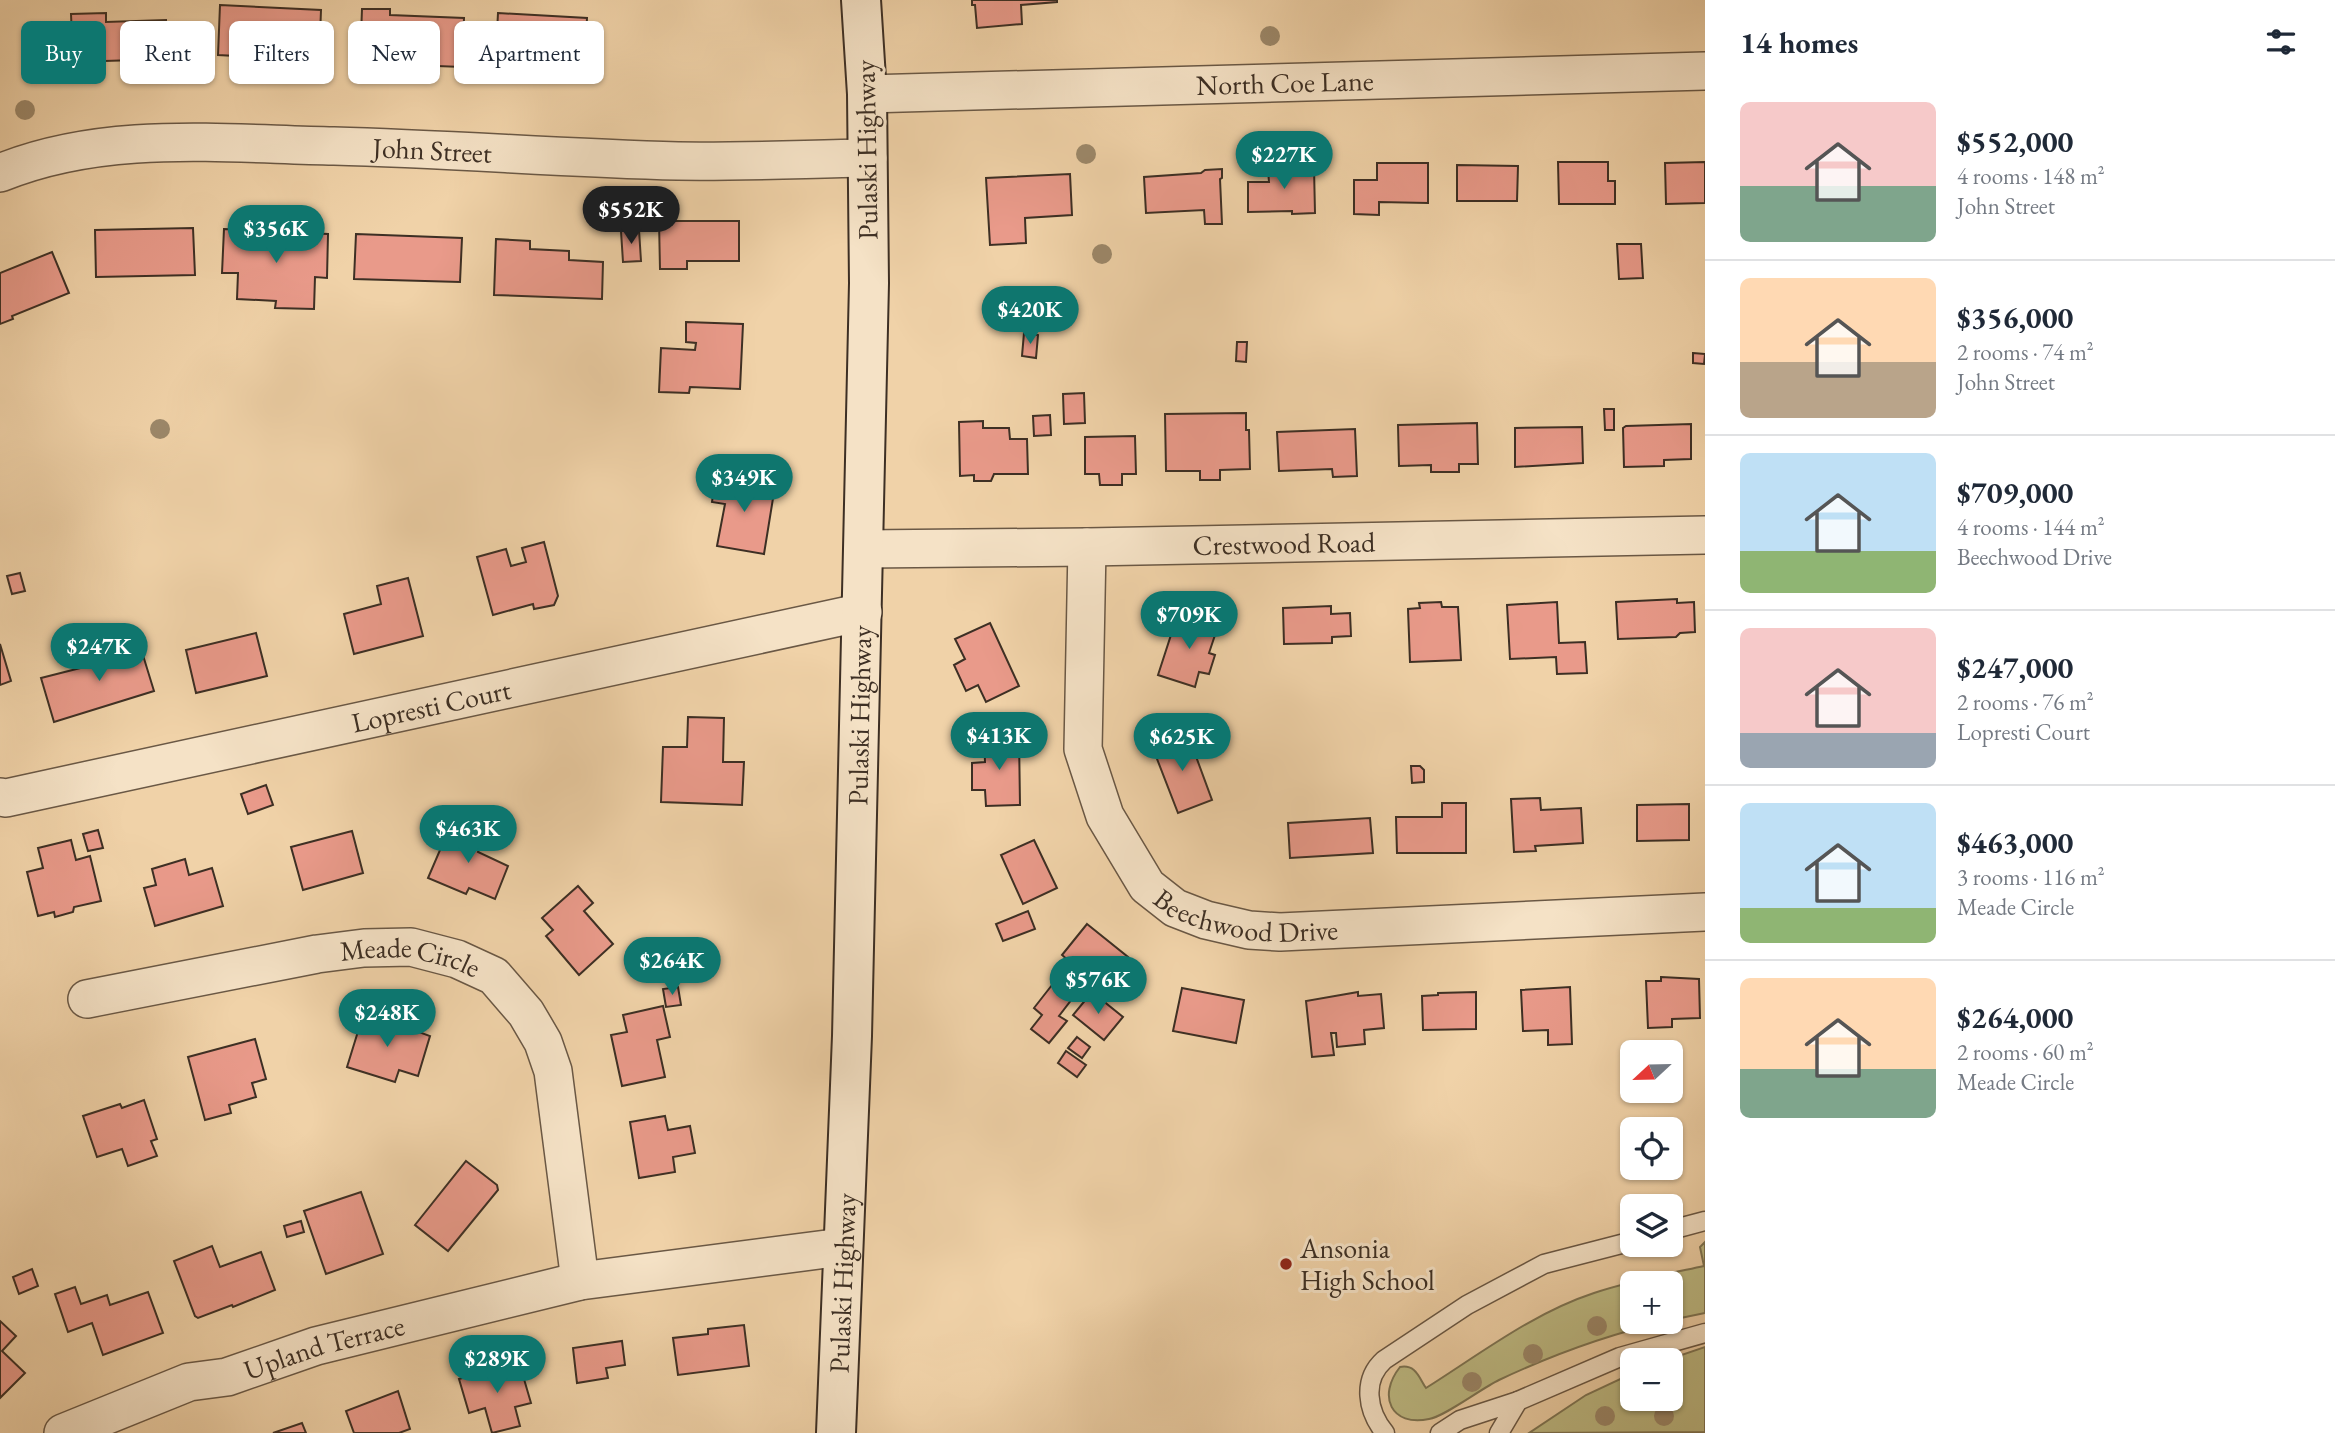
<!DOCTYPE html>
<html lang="en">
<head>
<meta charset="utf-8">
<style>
  :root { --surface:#fff; --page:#f2f2f3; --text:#1f2937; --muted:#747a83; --line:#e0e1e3; --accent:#0f766e }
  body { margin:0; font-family:"EB Garamond",serif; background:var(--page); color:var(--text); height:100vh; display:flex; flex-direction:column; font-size:26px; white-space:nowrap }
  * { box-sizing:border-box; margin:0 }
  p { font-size:23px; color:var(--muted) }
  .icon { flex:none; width:38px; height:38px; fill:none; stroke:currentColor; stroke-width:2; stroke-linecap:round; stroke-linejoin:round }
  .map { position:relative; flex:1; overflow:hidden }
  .sheet { display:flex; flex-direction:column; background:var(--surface); width:630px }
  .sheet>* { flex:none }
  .hud { position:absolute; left:21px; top:21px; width:665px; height:63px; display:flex; gap:14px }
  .needle { width:46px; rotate:248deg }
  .buttons { position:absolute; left:1620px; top:1040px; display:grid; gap:14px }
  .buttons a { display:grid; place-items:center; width:63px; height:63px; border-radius:10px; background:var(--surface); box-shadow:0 2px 5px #0004; font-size:35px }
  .price { position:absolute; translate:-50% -60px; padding:0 16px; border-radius:24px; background:var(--accent); color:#fff; font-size:23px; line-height:46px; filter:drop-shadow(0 2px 4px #0008) }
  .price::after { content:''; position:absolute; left:50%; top:42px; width:21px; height:16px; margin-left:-10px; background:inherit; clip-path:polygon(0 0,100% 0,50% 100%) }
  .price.active { background:#222; color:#fff }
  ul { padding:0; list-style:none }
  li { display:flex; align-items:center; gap:21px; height:175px; padding:0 35px }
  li+li { border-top:2px solid var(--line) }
  li span { display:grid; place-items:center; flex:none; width:196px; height:140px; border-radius:10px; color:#555 }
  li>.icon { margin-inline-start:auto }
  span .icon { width:84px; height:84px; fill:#fffc; stroke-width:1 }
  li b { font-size:30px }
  h2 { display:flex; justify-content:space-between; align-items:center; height:84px; padding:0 35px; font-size:30px }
  .pill { padding:0 24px; border-radius:10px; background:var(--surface); box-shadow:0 2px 5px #0004; font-size:24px; line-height:63px }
  .pill.active { background:var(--accent); color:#fff }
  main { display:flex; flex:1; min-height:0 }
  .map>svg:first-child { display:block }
  .green { fill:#bebb84; stroke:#7e7554; stroke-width:2 }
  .building { fill:#e99a8a; stroke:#3d2f24; stroke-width:2 }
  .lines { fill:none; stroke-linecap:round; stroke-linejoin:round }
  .lane-casing { stroke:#6a5845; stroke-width:21 }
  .street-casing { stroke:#6a5845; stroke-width:40 }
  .secondary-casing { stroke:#3d2f24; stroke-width:42 }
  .lane { stroke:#f5e2c6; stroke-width:18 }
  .street { stroke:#f5e2c6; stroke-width:37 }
  .secondary { stroke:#f5e2c6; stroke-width:38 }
  .tree { fill:#9c886a }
  .poi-dot { fill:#8f2418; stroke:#f5e2c6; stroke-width:2.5 }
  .labels { text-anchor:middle; stroke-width:6; stroke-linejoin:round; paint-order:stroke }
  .street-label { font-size:28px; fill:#3d2f24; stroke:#f5e2c6 }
  .poi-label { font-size:28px; fill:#3d2f24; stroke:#f5e2c6; text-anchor:start }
</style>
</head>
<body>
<main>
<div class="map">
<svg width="1705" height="1433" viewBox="0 0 1705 1433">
  <rect width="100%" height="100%" fill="#f0d2a8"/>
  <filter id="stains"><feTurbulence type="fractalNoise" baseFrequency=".00286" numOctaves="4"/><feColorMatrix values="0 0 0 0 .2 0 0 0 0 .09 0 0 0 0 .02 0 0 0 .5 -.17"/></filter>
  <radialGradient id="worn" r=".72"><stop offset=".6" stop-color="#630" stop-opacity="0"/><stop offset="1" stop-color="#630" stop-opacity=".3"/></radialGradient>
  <g class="green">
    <path d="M 1705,1242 L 1705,1313 L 1671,1320 L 1671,1283 L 1633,1283 L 1633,1321 L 1667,1321 C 1610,1334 1552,1355 1499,1380 C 1482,1388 1444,1417 1429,1419 C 1391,1427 1377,1396 1400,1367 C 1416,1364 1419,1378 1426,1388 C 1480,1354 1533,1313 1594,1293 C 1630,1281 1667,1274 1704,1266 L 1700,1247 Z"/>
    <path d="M 1705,1347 L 1705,1432 L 1529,1433 L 1586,1395 L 1633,1373 L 1633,1398 L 1671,1398 L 1671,1360 L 1667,1360 Z"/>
  </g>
  <g class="building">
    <path d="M 972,0 L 1057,0 L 1057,2 L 1021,5 L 1022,24 L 977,28 L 975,5 L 972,5 Z"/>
    <path d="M 220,5 L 321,10 L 319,63 L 293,62 L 294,53 L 255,52 L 255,57 L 218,55 Z"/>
    <path d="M 362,9 L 390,9 L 390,15 L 464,18 L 462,67 L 360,63 Z"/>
    <path d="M 106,13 L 106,22 L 166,20 L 167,59 L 73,62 L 71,14 Z"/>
    <path d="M 498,13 L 587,18 L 585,57 L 496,52 Z"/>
    <path d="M 1284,162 L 1301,162 L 1301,168 L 1314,168 L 1315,213 L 1292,214 L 1292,211 L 1248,212 L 1248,182 L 1269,182 L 1268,170 L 1284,169 Z"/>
    <path d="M 1558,162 L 1608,162 L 1608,181 L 1615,181 L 1615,204 L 1559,204 Z"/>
    <path d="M 1705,162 L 1705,203 L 1666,204 L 1665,163 Z"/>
    <path d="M 1377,163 L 1428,163 L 1428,203 L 1379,202 L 1379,215 L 1354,214 L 1354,180 L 1377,180 Z"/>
    <path d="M 1457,165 L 1518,166 L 1517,201 L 1457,201 Z"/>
    <path d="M 1222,169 L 1222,178 L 1220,179 L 1222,224 L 1205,224 L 1204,210 L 1146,213 L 1144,177 L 1201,173 L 1205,170 Z"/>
    <path d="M 1070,174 L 1072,215 L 1025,218 L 1026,243 L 990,245 L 986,178 Z"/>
    <path d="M 659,221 L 739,221 L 739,261 L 687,261 L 687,269 L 660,269 Z"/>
    <path d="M 193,228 L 195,275 L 96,277 L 95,230 Z"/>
    <path d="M 224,229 L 328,234 L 327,278 L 315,277 L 314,309 L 275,308 L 276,301 L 237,299 L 238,273 L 222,273 Z"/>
    <path d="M 639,230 L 641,261 L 623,262 L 621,231 Z"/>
    <path d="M 356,234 L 462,238 L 460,282 L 354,279 Z"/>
    <path d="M 496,239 L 530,241 L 530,249 L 569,251 L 569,260 L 603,262 L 602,299 L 494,295 Z"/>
    <path d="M 1617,244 L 1641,244 L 1643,278 L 1619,279 Z"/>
    <path d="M 52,252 L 69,293 L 12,316 L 13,319 L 0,324 L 0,273 Z"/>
    <path d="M 686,322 L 743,324 L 740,389 L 690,387 L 689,393 L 659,392 L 661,348 L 695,350 L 696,343 L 686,342 Z"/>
    <path d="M 1024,333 L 1038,335 L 1036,358 L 1022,356 Z"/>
    <path d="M 1237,342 L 1247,342 L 1246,362 L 1236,361 Z"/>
    <path d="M 1693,353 L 1705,354 L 1704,364 L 1693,363 Z"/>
    <path d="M 1084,393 L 1085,423 L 1064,424 L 1063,394 Z"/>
    <path d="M 1604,409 L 1614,409 L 1614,430 L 1605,430 Z"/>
    <path d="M 1246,413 L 1246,430 L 1249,430 L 1250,469 L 1220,470 L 1220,480 L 1200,480 L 1200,471 L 1166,471 L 1165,414 Z"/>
    <path d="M 1050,415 L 1051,435 L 1034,436 L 1033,416 Z"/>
    <path d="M 983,421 L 983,428 L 1009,428 L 1010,439 L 1027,439 L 1028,474 L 994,474 L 991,481 L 974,481 L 974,475 L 960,476 L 959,422 Z"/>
    <path d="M 1477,423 L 1478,464 L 1459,464 L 1459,472 L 1431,472 L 1431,465 L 1399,466 L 1398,425 Z"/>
    <path d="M 1691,424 L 1691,459 L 1664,460 L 1664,466 L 1624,467 L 1623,428 L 1626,426 Z"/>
    <path d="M 1582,427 L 1583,463 L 1515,467 L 1515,428 Z"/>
    <path d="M 1355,429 L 1357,476 L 1333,477 L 1332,469 L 1279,471 L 1277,432 Z"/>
    <path d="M 1135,436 L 1136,474 L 1122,474 L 1122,485 L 1100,485 L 1099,474 L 1085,474 L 1085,437 Z"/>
    <path d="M 716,476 L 775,486 L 764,554 L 717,546 L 725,504 L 712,502 Z"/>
    <path d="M 544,542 L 558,596 L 554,605 L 534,609 L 533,604 L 493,615 L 477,557 L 506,549 L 511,566 L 526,562 L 522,548 Z"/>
    <path d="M 20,573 L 25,591 L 12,594 L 7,576 Z"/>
    <path d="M 408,578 L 423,636 L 354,654 L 344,614 L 381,604 L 377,586 Z"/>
    <path d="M 1677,599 L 1677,603 L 1694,602 L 1695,632 L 1680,633 L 1676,637 L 1618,639 L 1616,602 Z"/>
    <path d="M 1441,602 L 1442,607 L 1458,607 L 1461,660 L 1410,662 L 1408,609 L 1420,608 L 1419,603 Z"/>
    <path d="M 1557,602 L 1559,643 L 1585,642 L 1587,673 L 1557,674 L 1556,657 L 1510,659 L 1507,605 Z"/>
    <path d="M 1331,606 L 1331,614 L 1350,613 L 1351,636 L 1332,637 L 1332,643 L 1284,644 L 1283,608 Z"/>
    <path d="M 1191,614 L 1214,621 L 1211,631 L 1216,632 L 1209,653 L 1215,655 L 1209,674 L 1199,672 L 1195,687 L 1158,675 L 1171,635 L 1177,634 L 1181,620 L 1189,622 Z"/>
    <path d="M 990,623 L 1019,686 L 986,702 L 978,685 L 966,691 L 954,665 L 965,659 L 955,639 Z"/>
    <path d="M 256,633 L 267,676 L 196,693 L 186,650 Z"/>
    <path d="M 138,639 L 154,691 L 54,722 L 41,678 L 108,661 L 105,649 Z"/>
    <path d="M 0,644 L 11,681 L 0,685 Z"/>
    <path d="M 688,717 L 724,718 L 723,762 L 744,762 L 742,805 L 661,802 L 663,747 L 687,747 Z"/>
    <path d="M 1187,732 L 1212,800 L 1178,813 L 1152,746 Z"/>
    <path d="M 984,737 L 1019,737 L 1020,805 L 986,806 L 985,790 L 972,790 L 972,763 L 985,762 Z"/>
    <path d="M 1411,766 L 1420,766 L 1424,770 L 1424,782 L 1412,783 Z"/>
    <path d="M 266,785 L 273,805 L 248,814 L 241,794 Z"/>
    <path d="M 1540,798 L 1541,810 L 1581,808 L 1583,843 L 1535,846 L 1536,851 L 1514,852 L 1511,799 Z"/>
    <path d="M 1442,803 L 1466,803 L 1466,853 L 1397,853 L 1396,817 L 1442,817 Z"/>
    <path d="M 1689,804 L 1689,840 L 1637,841 L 1637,805 Z"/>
    <path d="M 1370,818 L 1373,853 L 1290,858 L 1288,823 Z"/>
    <path d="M 457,825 L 484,836 L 478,852 L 508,866 L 495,899 L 469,888 L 466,894 L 428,878 L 443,843 L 448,845 Z"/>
    <path d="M 98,830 L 103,848 L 88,851 L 83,834 Z"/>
    <path d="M 352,831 L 363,873 L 303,890 L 291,847 Z"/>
    <path d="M 71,840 L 76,860 L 90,856 L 101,901 L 74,907 L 73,912 L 55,917 L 54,912 L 38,916 L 27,872 L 43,868 L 38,848 Z"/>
    <path d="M 1034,840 L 1057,888 L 1023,904 L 1001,855 Z"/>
    <path d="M 185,859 L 189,875 L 212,868 L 223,906 L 155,926 L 144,888 L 156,885 L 152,869 Z"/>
    <path d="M 578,886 L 593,903 L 584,911 L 613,944 L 579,975 L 546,936 L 553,930 L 542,918 Z"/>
    <path d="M 1028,911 L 1035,929 L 1003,941 L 996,924 Z"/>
    <path d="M 1087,924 L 1128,957 L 1103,988 L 1089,977 L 1059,1016 L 1067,1021 L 1049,1043 L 1031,1029 L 1042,1015 L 1034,1008 L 1070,962 L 1062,955 Z"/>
    <path d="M 1661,977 L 1699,979 L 1700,1018 L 1672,1019 L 1672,1027 L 1648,1028 L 1646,981 L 1661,981 Z"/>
    <path d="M 678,987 L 681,1005 L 666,1007 L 663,989 Z"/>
    <path d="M 1570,987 L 1572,1044 L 1548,1045 L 1548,1030 L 1523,1031 L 1521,990 Z"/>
    <path d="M 1182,988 L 1244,1000 L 1236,1043 L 1173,1031 Z"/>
    <path d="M 1092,992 L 1123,1017 L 1104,1040 L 1073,1015 Z"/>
    <path d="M 1358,992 L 1358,996 L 1381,994 L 1384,1028 L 1364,1030 L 1365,1044 L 1337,1047 L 1336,1033 L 1331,1033 L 1334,1055 L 1312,1057 L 1306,1001 Z"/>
    <path d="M 1476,992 L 1476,1029 L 1423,1030 L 1422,996 L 1438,995 L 1438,993 Z"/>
    <path d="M 663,1006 L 670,1037 L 657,1040 L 665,1077 L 622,1086 L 611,1035 L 627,1032 L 623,1015 Z"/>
    <path d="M 364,1012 L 430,1036 L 418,1076 L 399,1070 L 395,1082 L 347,1067 Z"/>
    <path d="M 1077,1037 L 1090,1047 L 1082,1058 L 1068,1048 Z"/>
    <path d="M 255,1039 L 266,1079 L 252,1083 L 256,1097 L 229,1105 L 231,1113 L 205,1120 L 188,1057 Z"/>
    <path d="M 1066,1051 L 1086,1065 L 1077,1077 L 1058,1063 Z"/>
    <path d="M 144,1100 L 157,1139 L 151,1141 L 157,1156 L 128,1166 L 122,1149 L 97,1157 L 83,1116 L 120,1104 L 122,1108 Z"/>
    <path d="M 665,1116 L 668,1130 L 690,1126 L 695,1153 L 673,1157 L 675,1172 L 639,1178 L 630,1122 Z"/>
    <path d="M 466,1161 L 497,1185 L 498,1190 L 448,1251 L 415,1225 Z"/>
    <path d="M 361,1192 L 383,1254 L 326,1274 L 304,1211 Z"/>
    <path d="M 301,1221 L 304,1232 L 287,1237 L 284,1226 Z"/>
    <path d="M 212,1246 L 220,1267 L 261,1252 L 275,1290 L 233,1307 L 232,1305 L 198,1318 L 195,1316 L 174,1261 Z"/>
    <path d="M 32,1269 L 38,1286 L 19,1294 L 13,1277 Z"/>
    <path d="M 75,1287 L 81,1304 L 107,1295 L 110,1305 L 148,1292 L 163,1333 L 103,1355 L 92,1323 L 68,1332 L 55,1294 Z"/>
    <path d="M 0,1321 L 16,1336 L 2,1351 L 25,1373 L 0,1398 Z"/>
    <path d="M 744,1325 L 749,1366 L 678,1375 L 673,1338 L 708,1334 L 708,1329 Z"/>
    <path d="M 622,1341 L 625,1365 L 606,1368 L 608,1378 L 577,1383 L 573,1348 Z"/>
    <path d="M 519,1362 L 531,1403 L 515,1407 L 520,1426 L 492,1433 L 485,1408 L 469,1413 L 459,1379 Z"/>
    <path d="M 398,1391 L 410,1429 L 399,1433 L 354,1433 L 346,1411 Z"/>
    <path d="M 302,1423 L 306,1433 L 273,1433 Z"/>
  </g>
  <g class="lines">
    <g class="lane-casing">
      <g id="lane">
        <path d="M 1671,1230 L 1705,1221"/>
        <path d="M 1518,1401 L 1620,1357 L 1705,1333"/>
        <path d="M 1385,1433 C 1367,1411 1362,1380 1384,1360 L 1467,1305 L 1544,1264 L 1633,1241"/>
        <path d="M 1440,1433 L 1460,1420 L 1518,1401 L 1499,1433"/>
      </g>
    </g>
    <g class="street-casing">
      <g id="street">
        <path id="s1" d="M 867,94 L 1705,71"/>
        <path id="s2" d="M 0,173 C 105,130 223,144 334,146 C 449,149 563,158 678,161 C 741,162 805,159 868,158"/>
        <path id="s3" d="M 1087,547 L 1083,749 L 1105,816 L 1147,886 L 1175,908 L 1206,920 L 1249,930 L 1280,932 L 1705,912"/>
        <path id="s4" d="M 864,549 L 1087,547 L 1705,535"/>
        <path id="s5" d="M 0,797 L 6,798 L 863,612"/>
        <path id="s6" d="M 87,999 L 317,954 L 364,948 L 411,947 L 457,959 L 494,976 L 526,1013 L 543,1042 L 553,1071 L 580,1281"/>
        <path id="s7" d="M 63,1433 L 189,1382 L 227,1377 L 316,1346 L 580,1281 L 842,1247"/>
      </g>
    </g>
    <g class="secondary-casing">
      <g id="secondary">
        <path id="s8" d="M 836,1433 L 852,1036 L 869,283 L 867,94 L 861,0"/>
      </g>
    </g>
    <use href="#lane" class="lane"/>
    <use href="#street" class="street"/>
    <use href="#secondary" class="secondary"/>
  </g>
  <g class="tree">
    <circle cx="1270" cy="36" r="10"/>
    <circle cx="25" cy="110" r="10"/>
    <circle cx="1086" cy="154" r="10"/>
    <circle cx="1102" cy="254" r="10"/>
    <circle cx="160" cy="429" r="10"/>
    <circle cx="1597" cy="1326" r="10"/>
    <circle cx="1533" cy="1354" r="10"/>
    <circle cx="1472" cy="1382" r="10"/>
    <circle cx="1605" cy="1416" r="10"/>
    <circle cx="1664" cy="1416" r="10"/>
  </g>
  <circle class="poi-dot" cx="1286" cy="1264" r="7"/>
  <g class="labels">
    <g class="street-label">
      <text dy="10" stroke="none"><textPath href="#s1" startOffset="418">North Coe Lane</textPath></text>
      <text dy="10" stroke="none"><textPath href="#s2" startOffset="436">John Street</textPath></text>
      <text transform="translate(866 150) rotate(-91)" y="10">Pulaski Highway</text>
      <text dy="10" stroke="none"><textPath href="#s4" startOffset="420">Crestwood Road</textPath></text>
      <text dy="10" stroke="none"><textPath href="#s5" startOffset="441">Lopresti Court</textPath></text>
      <text dy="10" stroke="none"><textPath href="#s8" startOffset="718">Pulaski Highway</textPath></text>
      <text dy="10" stroke="none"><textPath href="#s3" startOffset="462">Beechwood Drive</textPath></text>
      <text dy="10" stroke="none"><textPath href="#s6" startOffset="329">Meade Circle</textPath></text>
      <text dy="10" stroke="none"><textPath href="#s8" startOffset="150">Pulaski Highway</textPath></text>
      <text dy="10" stroke="none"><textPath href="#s7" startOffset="276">Upland Terrace</textPath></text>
    </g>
    <g class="poi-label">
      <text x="1300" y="1258">Ansonia<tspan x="1300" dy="32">High School</tspan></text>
    </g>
  </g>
  <rect width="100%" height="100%" filter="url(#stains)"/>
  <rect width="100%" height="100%" fill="url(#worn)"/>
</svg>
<div class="buttons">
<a><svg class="needle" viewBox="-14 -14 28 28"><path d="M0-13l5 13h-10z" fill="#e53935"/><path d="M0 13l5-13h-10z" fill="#747a83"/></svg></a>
<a><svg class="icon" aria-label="locate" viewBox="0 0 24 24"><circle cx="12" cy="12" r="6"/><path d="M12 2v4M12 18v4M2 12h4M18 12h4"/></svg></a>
<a><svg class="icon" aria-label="layers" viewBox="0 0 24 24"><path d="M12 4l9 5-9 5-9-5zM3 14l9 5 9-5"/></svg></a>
<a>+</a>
<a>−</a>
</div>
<b class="price" style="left:1284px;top:191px">$227K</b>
<b class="price active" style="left:631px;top:246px">$552K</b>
<b class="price" style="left:276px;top:265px">$356K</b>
<b class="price" style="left:1030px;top:346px">$420K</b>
<b class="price" style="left:744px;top:514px">$349K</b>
<b class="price" style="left:1189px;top:651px">$709K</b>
<b class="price" style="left:99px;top:683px">$247K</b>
<b class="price" style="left:999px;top:772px">$413K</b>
<b class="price" style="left:1182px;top:773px">$625K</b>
<b class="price" style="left:468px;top:865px">$463K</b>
<b class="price" style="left:672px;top:997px">$264K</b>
<b class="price" style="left:1098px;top:1016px">$576K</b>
<b class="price" style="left:387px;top:1049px">$248K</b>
<b class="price" style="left:497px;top:1395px">$289K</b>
<div class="hud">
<a class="pill active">Buy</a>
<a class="pill">Rent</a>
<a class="pill">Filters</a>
<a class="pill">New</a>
<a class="pill">Apartment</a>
</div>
</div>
<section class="sheet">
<h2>14 homes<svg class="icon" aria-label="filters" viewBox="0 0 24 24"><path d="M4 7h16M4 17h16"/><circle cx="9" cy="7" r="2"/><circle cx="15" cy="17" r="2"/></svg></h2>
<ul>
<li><span style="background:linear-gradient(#f6c9c9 60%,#7fa58c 0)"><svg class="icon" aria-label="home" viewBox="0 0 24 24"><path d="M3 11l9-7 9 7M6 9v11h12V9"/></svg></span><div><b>$552,000</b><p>4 rooms · 148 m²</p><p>John Street</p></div></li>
<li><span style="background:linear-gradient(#ffd9b3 60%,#b9a48a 0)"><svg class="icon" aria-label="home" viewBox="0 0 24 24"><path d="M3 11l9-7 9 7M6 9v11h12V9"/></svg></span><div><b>$356,000</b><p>2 rooms · 74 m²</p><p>John Street</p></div></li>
<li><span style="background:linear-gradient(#bfe0f5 70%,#8fb573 0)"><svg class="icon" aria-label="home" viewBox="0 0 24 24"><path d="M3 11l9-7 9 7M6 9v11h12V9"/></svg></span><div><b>$709,000</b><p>4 rooms · 144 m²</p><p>Beechwood Drive</p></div></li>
<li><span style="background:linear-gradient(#f6c9c9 75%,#9aa5b1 0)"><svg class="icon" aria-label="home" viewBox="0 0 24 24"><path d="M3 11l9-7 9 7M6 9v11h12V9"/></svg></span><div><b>$247,000</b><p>2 rooms · 76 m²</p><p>Lopresti Court</p></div></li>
<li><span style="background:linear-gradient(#bfe0f5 75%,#8fb573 0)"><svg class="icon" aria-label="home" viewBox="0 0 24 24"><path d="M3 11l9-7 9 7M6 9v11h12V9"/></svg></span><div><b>$463,000</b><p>3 rooms · 116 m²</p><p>Meade Circle</p></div></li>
<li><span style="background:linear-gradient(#ffd9b3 65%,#7fa58c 0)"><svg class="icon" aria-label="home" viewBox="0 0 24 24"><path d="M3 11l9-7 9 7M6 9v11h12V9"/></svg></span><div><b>$264,000</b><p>2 rooms · 60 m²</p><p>Meade Circle</p></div></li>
</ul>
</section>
</main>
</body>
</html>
